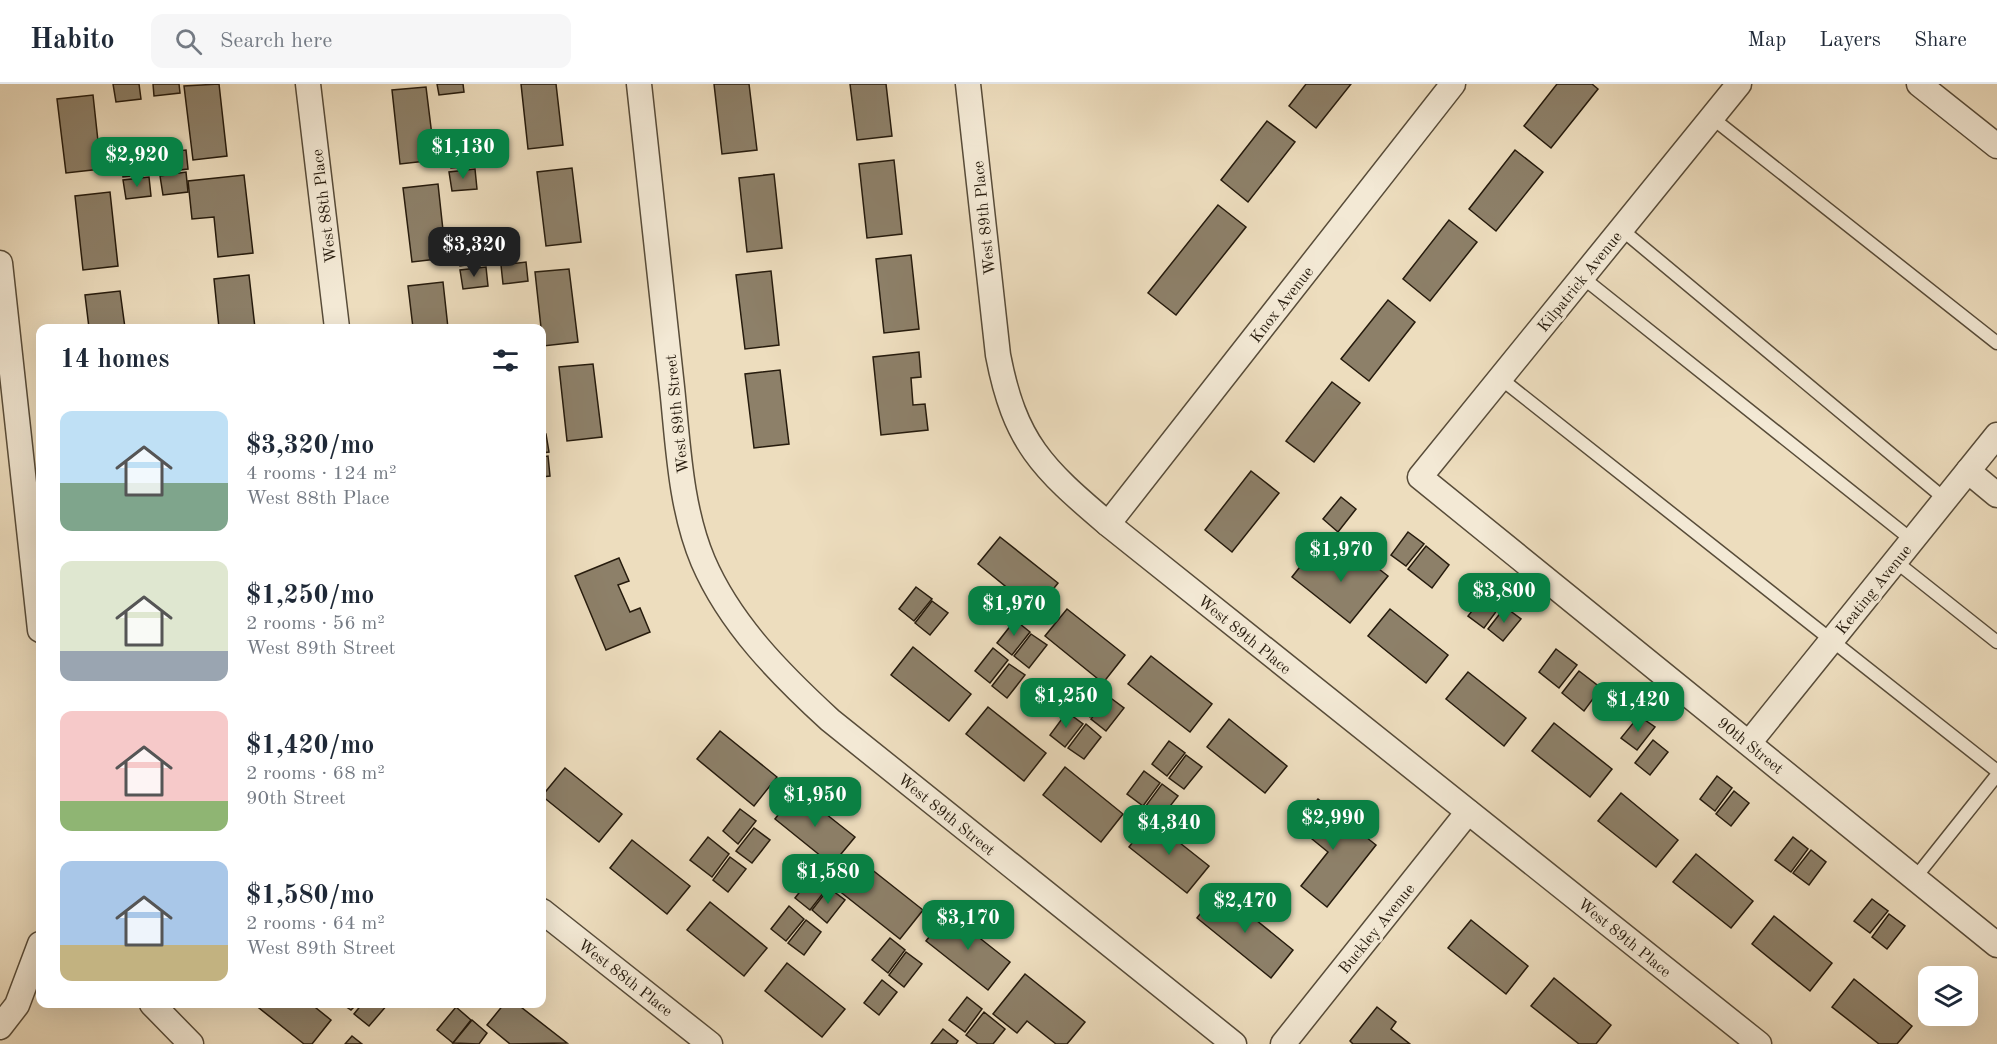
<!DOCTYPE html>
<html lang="en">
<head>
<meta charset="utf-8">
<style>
  :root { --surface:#fff; --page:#f6f6f7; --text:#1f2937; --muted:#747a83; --line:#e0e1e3; --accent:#0b8043 }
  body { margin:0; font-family:"Old Standard TT",serif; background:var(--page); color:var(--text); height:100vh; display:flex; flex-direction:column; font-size:22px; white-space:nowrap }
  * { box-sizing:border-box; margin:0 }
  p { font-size:20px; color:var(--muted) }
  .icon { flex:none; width:33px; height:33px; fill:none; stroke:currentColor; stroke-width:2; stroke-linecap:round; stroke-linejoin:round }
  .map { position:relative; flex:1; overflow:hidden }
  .drawer { position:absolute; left:36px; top:240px; width:510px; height:684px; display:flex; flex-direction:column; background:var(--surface); border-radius:12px; box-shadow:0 6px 24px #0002 }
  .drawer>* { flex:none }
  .controls { position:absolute; left:1918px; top:882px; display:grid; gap:12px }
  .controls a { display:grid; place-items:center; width:60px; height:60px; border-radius:12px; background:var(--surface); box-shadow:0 6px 24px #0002; font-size:30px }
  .price { position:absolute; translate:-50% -51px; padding:0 14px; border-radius:12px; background:var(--accent); color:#fff; font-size:20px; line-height:39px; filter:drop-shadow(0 2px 3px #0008) }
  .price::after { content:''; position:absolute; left:50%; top:36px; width:18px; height:14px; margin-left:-9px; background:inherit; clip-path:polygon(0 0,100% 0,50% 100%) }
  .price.current { background:#222; color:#fff }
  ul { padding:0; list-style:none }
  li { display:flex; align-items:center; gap:18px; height:150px; padding:0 24px }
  li span { display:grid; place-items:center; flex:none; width:168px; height:120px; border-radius:12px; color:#555 }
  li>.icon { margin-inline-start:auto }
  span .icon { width:72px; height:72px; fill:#fffc; stroke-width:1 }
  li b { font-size:26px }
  h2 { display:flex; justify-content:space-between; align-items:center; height:72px; padding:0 24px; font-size:26px }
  header { display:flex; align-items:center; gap:36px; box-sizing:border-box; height:84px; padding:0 30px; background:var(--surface); border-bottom:2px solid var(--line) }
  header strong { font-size:28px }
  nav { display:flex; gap:33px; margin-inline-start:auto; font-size:21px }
  .search { width:420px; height:54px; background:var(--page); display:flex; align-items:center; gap:15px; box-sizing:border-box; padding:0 21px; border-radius:12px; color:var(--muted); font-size:22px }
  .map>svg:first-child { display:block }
  .building { fill:#8d8069; stroke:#261b0d; stroke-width:1.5 }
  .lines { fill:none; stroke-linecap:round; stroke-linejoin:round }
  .lane-casing { stroke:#584c39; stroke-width:15 }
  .street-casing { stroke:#584c39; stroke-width:27 }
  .lane { stroke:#f3e9d5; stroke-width:12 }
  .street { stroke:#f3e9d5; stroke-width:24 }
  .labels { text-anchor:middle; stroke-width:6; stroke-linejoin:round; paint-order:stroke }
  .street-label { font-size:16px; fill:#261b0d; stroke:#f3e9d5 }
</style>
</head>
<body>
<header>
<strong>Habito</strong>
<div class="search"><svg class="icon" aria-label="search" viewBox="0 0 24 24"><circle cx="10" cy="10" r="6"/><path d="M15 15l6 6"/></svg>Search here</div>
<nav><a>Map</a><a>Layers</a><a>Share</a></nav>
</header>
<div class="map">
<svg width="1997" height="960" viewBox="0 0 1997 960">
  <rect width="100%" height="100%" fill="#edddbe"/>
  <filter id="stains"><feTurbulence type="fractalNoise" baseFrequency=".00333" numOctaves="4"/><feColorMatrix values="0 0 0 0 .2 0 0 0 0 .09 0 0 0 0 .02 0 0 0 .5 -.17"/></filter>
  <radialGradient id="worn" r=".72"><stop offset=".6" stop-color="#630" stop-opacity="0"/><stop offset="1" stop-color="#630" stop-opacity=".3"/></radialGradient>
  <g class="building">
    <path d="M 113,0 L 139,0 L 141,15 L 116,18 Z"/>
    <path d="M 153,0 L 179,0 L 180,9 L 154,12 Z"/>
    <path d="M 219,0 L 227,72 L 193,76 L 184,2 Z"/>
    <path d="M 437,0 L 463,0 L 464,8 L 439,11 Z"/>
    <path d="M 521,0 L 556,0 L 563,61 L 528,65 Z"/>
    <path d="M 714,0 L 749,0 L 757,66 L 722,70 Z"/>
    <path d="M 850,0 L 886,0 L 892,52 L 857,56 Z"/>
    <path d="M 1306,0 L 1351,0 L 1316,44 L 1289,22 Z"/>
    <path d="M 1557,0 L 1592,0 L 1598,5 L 1551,64 L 1524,42 Z"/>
    <path d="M 426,3 L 435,76 L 400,80 L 392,6 Z"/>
    <path d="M 93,11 L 101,85 L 66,89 L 57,15 Z"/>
    <path d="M 1267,37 L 1295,58 L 1248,118 L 1221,96 Z"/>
    <path d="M 474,62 L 476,82 L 451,84 L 449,65 Z"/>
    <path d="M 186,66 L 188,85 L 162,88 L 160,69 Z"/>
    <path d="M 1515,66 L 1543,88 L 1496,147 L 1469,125 Z"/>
    <path d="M 146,71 L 148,90 L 123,93 L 121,74 Z"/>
    <path d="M 894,76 L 902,150 L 867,154 L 859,80 Z"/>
    <path d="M 572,84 L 581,158 L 546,162 L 537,88 Z"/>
    <path d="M 475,85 L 477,105 L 452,107 L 449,88 Z"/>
    <path d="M 186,88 L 188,108 L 163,111 L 160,92 Z"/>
    <path d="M 774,90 L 782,164 L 747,168 L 739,94 Z"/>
    <path d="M 244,91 L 253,169 L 218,173 L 214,133 L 192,135 L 188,97 Z"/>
    <path d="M 149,93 L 151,112 L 126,115 L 123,96 Z"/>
    <path d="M 438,100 L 446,174 L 412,178 L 403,104 Z"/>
    <path d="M 110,108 L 118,182 L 83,186 L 75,112 Z"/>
    <path d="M 1218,121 L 1246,143 L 1176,231 L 1148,209 Z"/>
    <path d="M 1449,136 L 1477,158 L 1430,217 L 1403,195 Z"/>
    <path d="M 483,159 L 486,178 L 460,182 L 458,162 Z"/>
    <path d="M 911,171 L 919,245 L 884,249 L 876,175 Z"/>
    <path d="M 526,178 L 528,197 L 503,200 L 501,181 Z"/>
    <path d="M 486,183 L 488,202 L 463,205 L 460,186 Z"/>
    <path d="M 569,185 L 578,258 L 543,262 L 535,188 Z"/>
    <path d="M 771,187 L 779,261 L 745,265 L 736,191 Z"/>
    <path d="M 249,191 L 255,244 L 219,244 L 214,195 Z"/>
    <path d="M 443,198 L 448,244 L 413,244 L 408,202 Z"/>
    <path d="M 120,207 L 125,244 L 89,244 L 85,211 Z"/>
    <path d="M 1388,216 L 1415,238 L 1369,297 L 1341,275 Z"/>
    <path d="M 919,268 L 921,293 L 911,294 L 913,321 L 925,320 L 928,346 L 881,351 L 873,273 Z"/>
    <path d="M 593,280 L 602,353 L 567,357 L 559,283 Z"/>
    <path d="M 780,286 L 789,360 L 754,364 L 745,290 Z"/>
    <path d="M 1332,298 L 1360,319 L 1314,378 L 1286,357 Z"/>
    <path d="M 542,350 L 546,350 L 549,368 L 542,369 Z"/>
    <path d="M 548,372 L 550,392 L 542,393 L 542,373 Z"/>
    <path d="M 1251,387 L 1279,409 L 1232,468 L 1205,446 Z"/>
    <path d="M 1341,413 L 1356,425 L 1338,448 L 1323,435 Z"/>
    <path d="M 1408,448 L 1424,460 L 1406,482 L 1391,471 Z"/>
    <path d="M 1000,453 L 1058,499 L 1036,527 L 978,480 Z"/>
    <path d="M 1426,462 L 1449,481 L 1432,504 L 1408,485 Z"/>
    <path d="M 1314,465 L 1342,487 L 1357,468 L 1388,492 L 1350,539 L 1292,493 Z"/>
    <path d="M 619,474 L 629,497 L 618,501 L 630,528 L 640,524 L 650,548 L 606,566 L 575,492 Z"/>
    <path d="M 916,503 L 932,515 L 914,537 L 899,525 Z"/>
    <path d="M 1486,509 L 1501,521 L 1484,544 L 1468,532 Z"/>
    <path d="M 932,517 L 948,529 L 930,551 L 915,539 Z"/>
    <path d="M 1505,523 L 1521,535 L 1503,557 L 1488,545 Z"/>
    <path d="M 1067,525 L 1125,571 L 1103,599 L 1045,552 Z"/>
    <path d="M 1390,525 L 1448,571 L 1426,599 L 1368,552 Z"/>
    <path d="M 1015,536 L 1030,548 L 1012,571 L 997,559 Z"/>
    <path d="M 1031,550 L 1047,561 L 1029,584 L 1014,572 Z"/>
    <path d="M 913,563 L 971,610 L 949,637 L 891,591 Z"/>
    <path d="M 993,564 L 1008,576 L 990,599 L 975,587 Z"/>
    <path d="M 1556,565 L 1577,581 L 1559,604 L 1539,588 Z"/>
    <path d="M 1151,572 L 1212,620 L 1190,648 L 1128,600 Z"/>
    <path d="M 1009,580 L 1025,591 L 1007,614 L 992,602 Z"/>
    <path d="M 1579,587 L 1601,604 L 1584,627 L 1562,609 Z"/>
    <path d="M 1468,588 L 1526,634 L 1504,662 L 1446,615 Z"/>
    <path d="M 1092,599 L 1108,611 L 1090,633 L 1075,622 Z"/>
    <path d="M 1108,612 L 1124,624 L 1106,647 L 1091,635 Z"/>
    <path d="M 988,623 L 1046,669 L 1024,697 L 966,650 Z"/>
    <path d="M 1067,628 L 1083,640 L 1065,663 L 1050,651 Z"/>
    <path d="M 1639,632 L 1655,643 L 1637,666 L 1621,654 Z"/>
    <path d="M 1229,635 L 1287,682 L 1265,709 L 1207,663 Z"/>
    <path d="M 1554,639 L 1612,685 L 1590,713 L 1532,667 Z"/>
    <path d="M 1086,640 L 1101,653 L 1084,675 L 1068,664 Z"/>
    <path d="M 720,647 L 777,693 L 754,722 L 697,675 Z"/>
    <path d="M 1653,656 L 1668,668 L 1650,691 L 1635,679 Z"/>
    <path d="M 1169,657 L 1185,669 L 1167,692 L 1152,680 Z"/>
    <path d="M 1186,671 L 1202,683 L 1184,705 L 1169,694 Z"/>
    <path d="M 1065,683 L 1123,730 L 1101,758 L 1043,711 Z"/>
    <path d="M 565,684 L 622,730 L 599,758 L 542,712 Z"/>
    <path d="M 1144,687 L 1160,699 L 1143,722 L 1127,710 Z"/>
    <path d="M 1717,692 L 1732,704 L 1715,727 L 1700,715 Z"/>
    <path d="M 1162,700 L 1178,712 L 1160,735 L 1145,723 Z"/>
    <path d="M 797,707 L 855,753 L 832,781 L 775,735 Z"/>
    <path d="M 1734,707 L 1749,719 L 1731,742 L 1716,730 Z"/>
    <path d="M 1621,709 L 1678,756 L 1656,783 L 1598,737 Z"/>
    <path d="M 1318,715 L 1376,761 L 1327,823 L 1301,802 L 1328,768 L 1296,742 Z"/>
    <path d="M 740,725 L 756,737 L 738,760 L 723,747 Z"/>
    <path d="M 1151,736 L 1209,782 L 1187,809 L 1129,763 Z"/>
    <path d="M 754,744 L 770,756 L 752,779 L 736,767 Z"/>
    <path d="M 708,753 L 729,770 L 712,793 L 690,776 Z"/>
    <path d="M 1793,753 L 1808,765 L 1791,788 L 1775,776 Z"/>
    <path d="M 632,756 L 690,802 L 667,830 L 610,784 Z"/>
    <path d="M 1811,766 L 1826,778 L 1809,801 L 1793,789 Z"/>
    <path d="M 1696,770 L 1753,817 L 1731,844 L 1673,798 Z"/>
    <path d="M 730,773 L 746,785 L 728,808 L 713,796 Z"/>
    <path d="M 861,777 L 923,826 L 900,855 L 838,806 Z"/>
    <path d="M 813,791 L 828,803 L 810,826 L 795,814 Z"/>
    <path d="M 829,804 L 845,816 L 827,839 L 812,826 Z"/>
    <path d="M 1219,806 L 1293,866 L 1271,894 L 1197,834 Z"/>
    <path d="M 1872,815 L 1888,827 L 1870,849 L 1854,837 Z"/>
    <path d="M 710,818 L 767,864 L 744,892 L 687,846 Z"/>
    <path d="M 789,822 L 804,835 L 786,857 L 771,845 Z"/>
    <path d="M 948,829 L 1010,878 L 988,906 L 926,857 Z"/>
    <path d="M 1889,830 L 1905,842 L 1887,865 L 1872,853 Z"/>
    <path d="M 1774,832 L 1832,879 L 1810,907 L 1752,860 Z"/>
    <path d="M 806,836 L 821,848 L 804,871 L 788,859 Z"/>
    <path d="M 1471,836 L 1528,882 L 1506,910 L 1448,864 Z"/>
    <path d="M 890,854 L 905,866 L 888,889 L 872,876 Z"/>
    <path d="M 906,868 L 922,880 L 904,903 L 889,891 Z"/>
    <path d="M 787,879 L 845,925 L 822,953 L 765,907 Z"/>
    <path d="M 1025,890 L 1085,938 L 1067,960 L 1056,960 L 1027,937 L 1017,949 L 993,930 Z"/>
    <path d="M 1554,894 L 1611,941 L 1596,960 L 1579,960 L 1531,922 Z"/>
    <path d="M 1854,895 L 1912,942 L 1897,960 L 1879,960 L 1832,923 Z"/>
    <path d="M 882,896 L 897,908 L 879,931 L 864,919 Z"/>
    <path d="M 967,913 L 982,925 L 965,948 L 949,936 Z"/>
    <path d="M 254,920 L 311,920 L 331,936 L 312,960 L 304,960 Z"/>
    <path d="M 342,920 L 357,920 L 351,926 Z"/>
    <path d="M 362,920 L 388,920 L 369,942 L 354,930 Z"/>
    <path d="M 504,920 L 517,920 L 567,959 L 510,960 L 487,941 Z"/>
    <path d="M 456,923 L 471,936 L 453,959 L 437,946 Z"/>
    <path d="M 1377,923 L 1396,938 L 1391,945 L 1410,960 L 1353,960 L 1350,957 Z"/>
    <path d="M 984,928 L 1005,945 L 993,960 L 978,960 L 966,951 Z"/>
    <path d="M 472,936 L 487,949 L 479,960 L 453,959 Z"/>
    <path d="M 943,945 L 958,957 L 956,960 L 931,960 Z"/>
    <path d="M 352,952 L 362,960 L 345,960 Z"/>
  </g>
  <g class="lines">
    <g class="lane-casing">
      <g id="lane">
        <path d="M 1711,33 L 1997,259"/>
        <path d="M 1621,145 L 1945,415"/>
        <path d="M 1582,193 L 1912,456"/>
        <path d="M 1500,294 L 1997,687"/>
        <path d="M 1895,477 L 1997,558"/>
        <path d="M 1915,794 L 1997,691"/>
      </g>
    </g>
    <g class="street-casing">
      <g id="street">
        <path d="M 308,0 L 337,244"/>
        <path d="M 639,0 C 650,98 661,196 671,294 C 678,354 679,420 703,477 C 730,540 780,590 830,636 L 1234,960"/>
        <path d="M 968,0 L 998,271 C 1015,359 1042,384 1108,440 L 1759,960"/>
        <path d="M 1739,0 L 1420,393 L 1997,861"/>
        <path d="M 1919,0 L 1997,62"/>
        <path d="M 0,179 L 40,546"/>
        <path d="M 1968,387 L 1997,411"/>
        <path d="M 1108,440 L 1453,0"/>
        <path d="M 1749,659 L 1997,351"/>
        <path d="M 542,827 L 710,960"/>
        <path d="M 152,920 L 191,960"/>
        <path d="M 0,943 L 17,921 L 40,860"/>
        <path d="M 1283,960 L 1468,728"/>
      </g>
    </g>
    <use href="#lane" class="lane"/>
    <use href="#street" class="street"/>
  </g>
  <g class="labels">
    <g class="street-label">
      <text transform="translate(323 122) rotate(-97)" y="6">West 88th Place</text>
      <text transform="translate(983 134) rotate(-96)" y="6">West 89th Place</text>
      <text transform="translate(1579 197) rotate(-51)" y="6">Kilpatrick Avenue</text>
      <text transform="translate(1281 220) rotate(-52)" y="6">Knox Avenue</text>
      <text transform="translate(676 330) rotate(-96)" y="6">West 89th Street</text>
      <text transform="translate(1873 505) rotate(-51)" y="6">Keating Avenue</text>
      <text transform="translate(1245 550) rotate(39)" y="6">West 89th Place</text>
      <text transform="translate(1751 661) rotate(39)" y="6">90th Street</text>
      <text transform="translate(947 730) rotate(39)" y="6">West 89th Street</text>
      <text transform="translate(1376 844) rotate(-51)" y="6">Buckley Avenue</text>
      <text transform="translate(1625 853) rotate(39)" y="6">West 89th Place</text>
      <text transform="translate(626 893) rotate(38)" y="6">West 88th Place</text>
    </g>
  </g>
  <rect width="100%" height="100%" filter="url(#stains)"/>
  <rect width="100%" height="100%" fill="url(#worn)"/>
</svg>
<div class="controls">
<a><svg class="icon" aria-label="layers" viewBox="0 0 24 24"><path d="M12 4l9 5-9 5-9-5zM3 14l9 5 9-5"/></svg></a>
</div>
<b class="price" style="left:463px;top:96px">$1,130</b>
<b class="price" style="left:137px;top:104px">$2,920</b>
<b class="price current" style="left:474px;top:194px">$3,320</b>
<b class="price" style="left:1341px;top:499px">$1,970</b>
<b class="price" style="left:1504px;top:540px">$3,800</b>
<b class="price" style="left:1014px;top:553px">$1,970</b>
<b class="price" style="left:1066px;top:645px">$1,250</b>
<b class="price" style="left:1638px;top:649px">$1,420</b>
<b class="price" style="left:815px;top:744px">$1,950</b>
<b class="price" style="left:1333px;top:767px">$2,990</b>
<b class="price" style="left:1169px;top:772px">$4,340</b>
<b class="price" style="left:828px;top:821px">$1,580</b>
<b class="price" style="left:1245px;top:850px">$2,470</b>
<b class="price" style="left:968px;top:867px">$3,170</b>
<section class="drawer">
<h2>14 homes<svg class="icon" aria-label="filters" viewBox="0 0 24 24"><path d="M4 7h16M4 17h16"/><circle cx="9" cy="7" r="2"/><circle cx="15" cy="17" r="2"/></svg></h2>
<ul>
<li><span style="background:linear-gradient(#bfe0f5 60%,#7fa58c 0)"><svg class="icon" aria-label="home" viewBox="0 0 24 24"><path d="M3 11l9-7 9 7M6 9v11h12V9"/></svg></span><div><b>$3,320/mo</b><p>4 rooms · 124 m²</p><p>West 88th Place</p></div></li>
<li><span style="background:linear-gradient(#dfe7d0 75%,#9aa5b1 0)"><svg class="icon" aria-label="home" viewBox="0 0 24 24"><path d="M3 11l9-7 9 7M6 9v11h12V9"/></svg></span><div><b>$1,250/mo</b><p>2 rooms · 56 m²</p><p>West 89th Street</p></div></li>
<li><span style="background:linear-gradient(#f6c9c9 75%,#8fb573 0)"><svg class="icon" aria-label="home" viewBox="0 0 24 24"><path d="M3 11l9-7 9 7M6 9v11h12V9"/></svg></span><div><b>$1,420/mo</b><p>2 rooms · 68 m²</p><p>90th Street</p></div></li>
<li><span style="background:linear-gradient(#a9c7e8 70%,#c2b280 0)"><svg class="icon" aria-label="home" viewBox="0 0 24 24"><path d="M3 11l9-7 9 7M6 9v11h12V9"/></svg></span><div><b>$1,580/mo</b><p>2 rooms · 64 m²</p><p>West 89th Street</p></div></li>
</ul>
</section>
</div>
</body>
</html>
